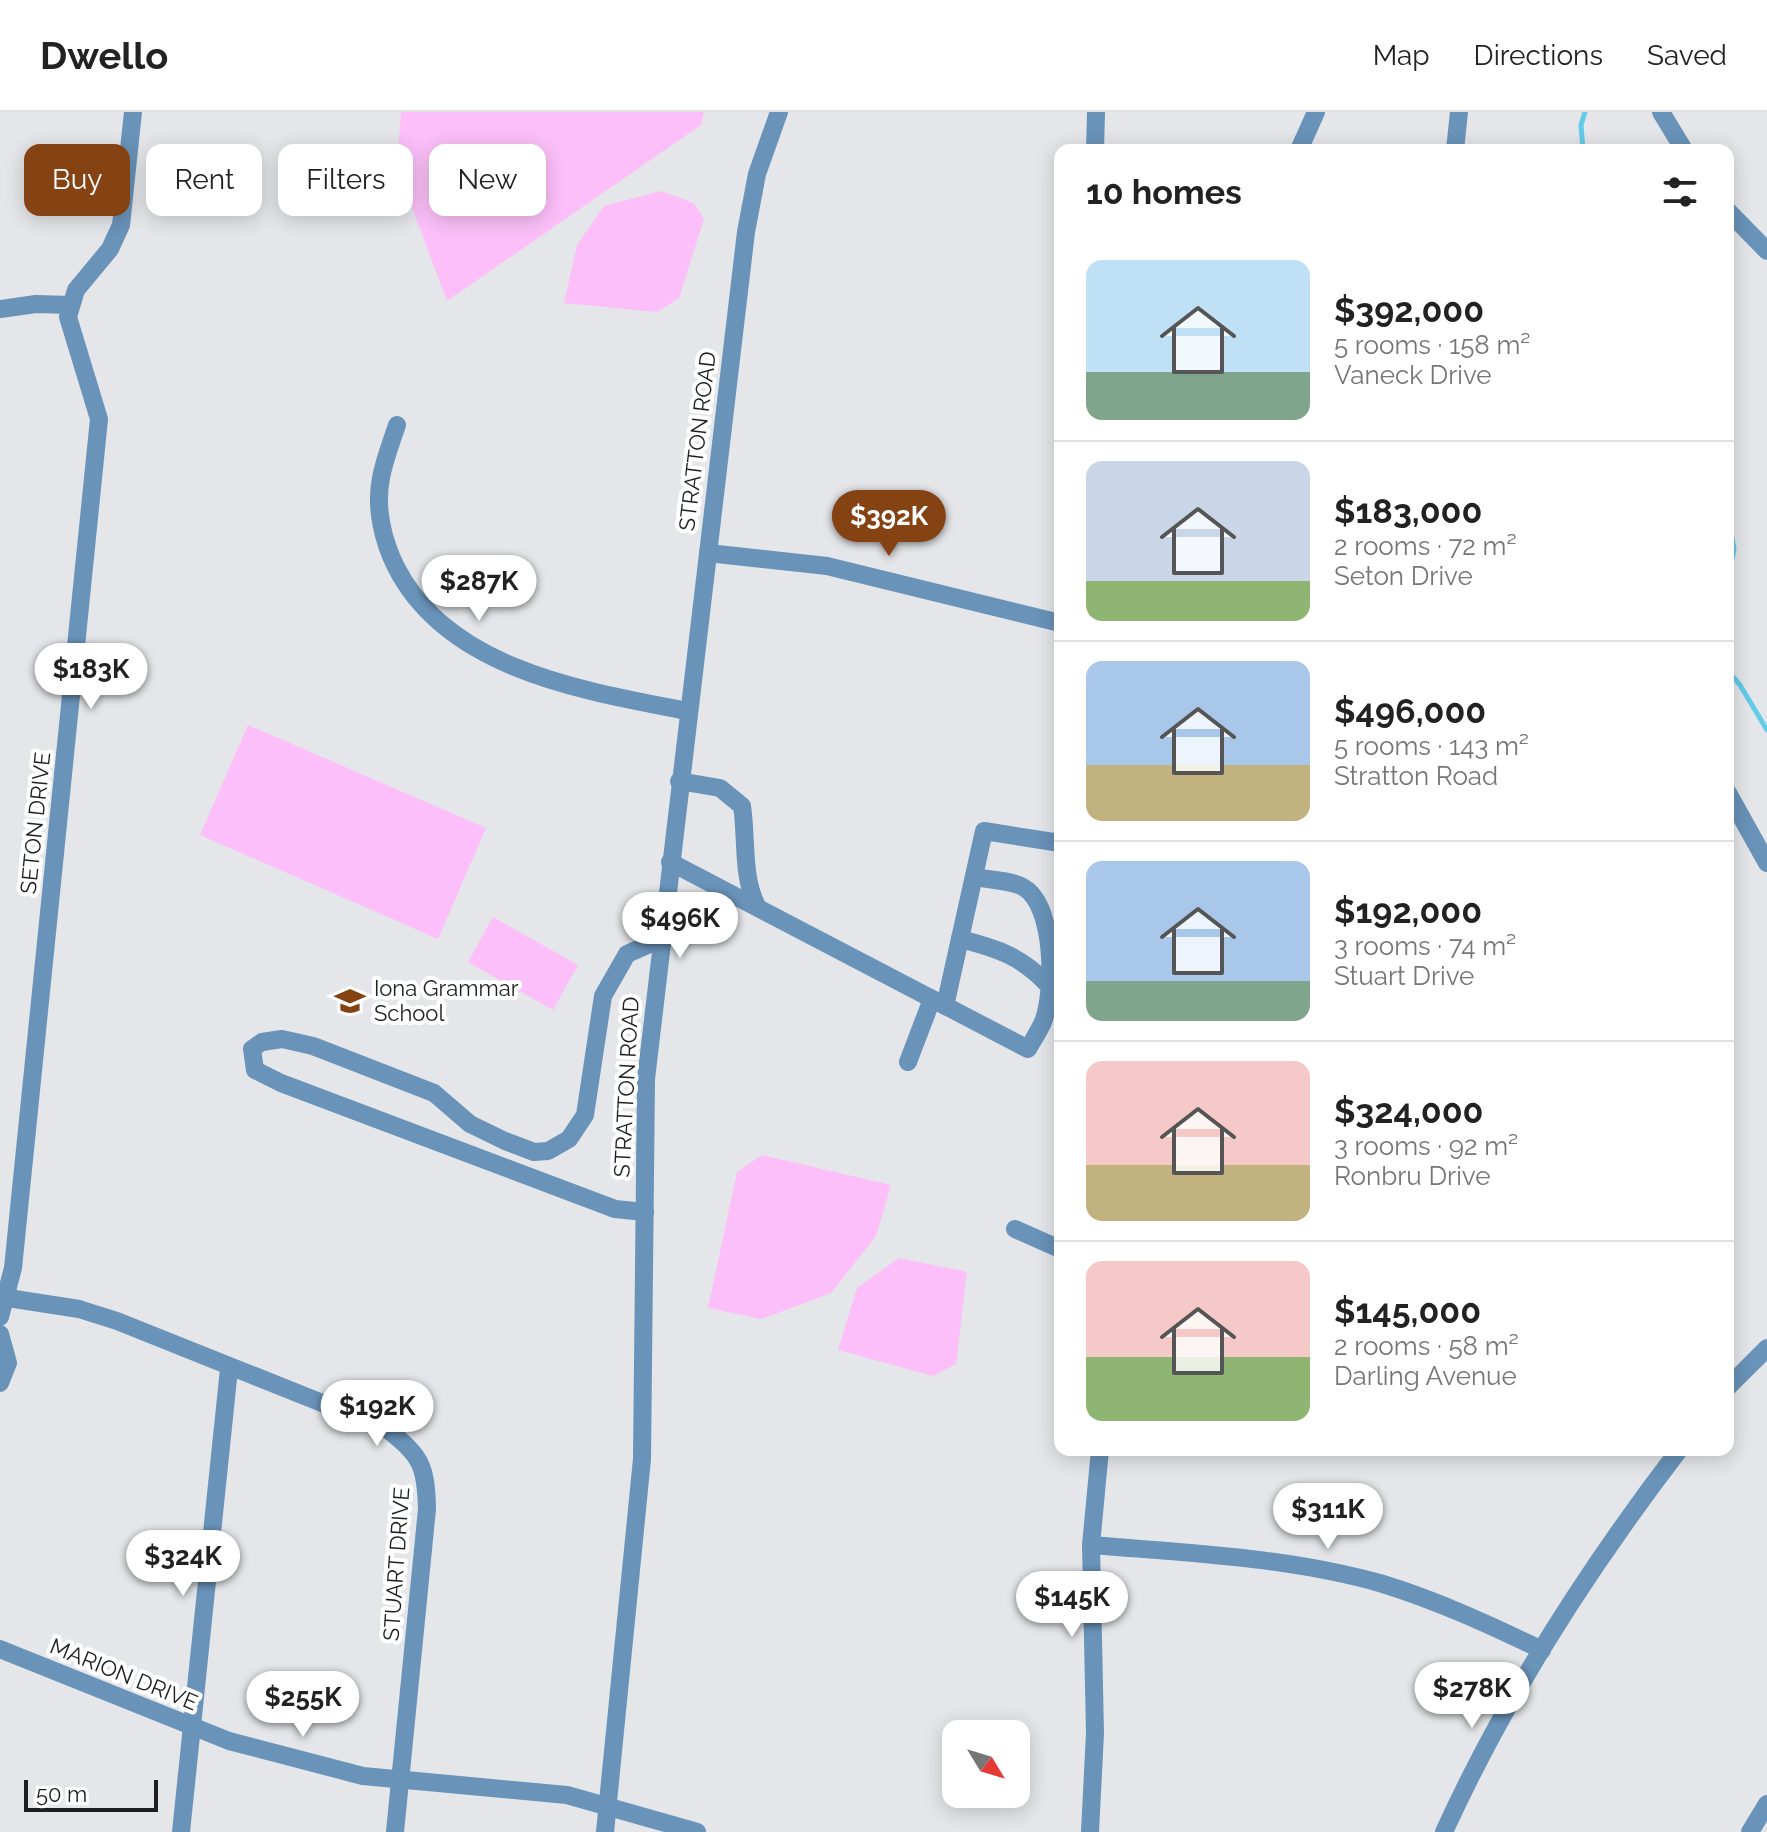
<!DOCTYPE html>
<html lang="en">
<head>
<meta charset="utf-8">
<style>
  :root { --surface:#fff; --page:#f6f6f6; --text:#222; --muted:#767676; --line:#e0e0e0; --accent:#854213 }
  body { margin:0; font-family:Raleway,sans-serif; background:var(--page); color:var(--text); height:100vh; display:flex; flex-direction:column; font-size:30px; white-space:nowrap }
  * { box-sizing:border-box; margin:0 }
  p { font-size:26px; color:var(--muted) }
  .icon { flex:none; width:44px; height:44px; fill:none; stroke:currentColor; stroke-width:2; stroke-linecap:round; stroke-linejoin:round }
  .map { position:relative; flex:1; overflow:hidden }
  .side { position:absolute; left:1054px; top:32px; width:680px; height:1312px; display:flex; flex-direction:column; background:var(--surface); border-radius:16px; box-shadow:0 4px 20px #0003 }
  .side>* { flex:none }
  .hud { position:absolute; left:24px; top:32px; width:760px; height:72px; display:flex; gap:16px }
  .needle { width:52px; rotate:128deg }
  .controls { position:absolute; left:942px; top:1608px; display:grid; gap:16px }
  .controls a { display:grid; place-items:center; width:88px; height:88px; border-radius:16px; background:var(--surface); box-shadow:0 4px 20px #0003; font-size:40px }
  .scale { position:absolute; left:24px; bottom:20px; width:134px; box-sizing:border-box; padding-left:8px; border:4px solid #1e1f20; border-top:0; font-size:22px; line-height:28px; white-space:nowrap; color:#1e1f20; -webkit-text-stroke:6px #fff; paint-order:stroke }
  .price { position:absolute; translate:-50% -68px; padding:0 18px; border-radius:28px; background:#fff; color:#222; font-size:26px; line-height:52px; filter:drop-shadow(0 2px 4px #0008) }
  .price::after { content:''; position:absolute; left:50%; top:48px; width:24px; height:18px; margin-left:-12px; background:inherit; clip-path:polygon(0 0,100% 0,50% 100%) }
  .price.selected { background:var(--accent); color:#fff }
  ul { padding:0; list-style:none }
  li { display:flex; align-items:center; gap:24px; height:200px; padding:0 32px }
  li+li { border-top:2px solid var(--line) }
  li span { display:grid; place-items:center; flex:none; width:224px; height:160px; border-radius:16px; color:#555 }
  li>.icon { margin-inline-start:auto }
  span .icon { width:96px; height:96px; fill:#fffc; stroke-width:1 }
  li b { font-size:34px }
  h2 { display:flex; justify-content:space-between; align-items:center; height:96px; padding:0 32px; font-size:34px }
  .pill { padding:0 28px; border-radius:16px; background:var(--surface); box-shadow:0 4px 20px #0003; font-size:28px; line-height:72px }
  .pill.selected { background:var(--accent); color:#fff }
  header { display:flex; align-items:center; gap:48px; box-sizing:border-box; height:112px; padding:0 40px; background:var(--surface); border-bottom:2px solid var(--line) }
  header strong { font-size:38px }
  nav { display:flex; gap:44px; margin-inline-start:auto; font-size:28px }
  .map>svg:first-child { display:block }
  .green { fill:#fcbff9 }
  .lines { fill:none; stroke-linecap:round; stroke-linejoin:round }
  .stream { stroke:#63cce9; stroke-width:5 }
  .minor { stroke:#6993b9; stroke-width:18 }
  .labels { text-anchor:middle; stroke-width:8; stroke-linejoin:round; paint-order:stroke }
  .street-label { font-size:22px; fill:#1e1f20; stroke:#fff }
  .poi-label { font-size:22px; fill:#1e1f20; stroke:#fff; text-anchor:start }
</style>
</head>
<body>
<header>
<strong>Dwello</strong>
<nav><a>Map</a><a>Directions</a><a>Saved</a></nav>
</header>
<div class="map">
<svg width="1767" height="1720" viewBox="0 0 1767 1720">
  <rect width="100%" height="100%" fill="#e4e6e9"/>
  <g class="green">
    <path d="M 401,0 L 704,0 L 701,13 L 447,189 L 397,56 Z"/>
    <path d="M 661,79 L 694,91 L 704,107 L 679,186 L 657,200 L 564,191 L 577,133 L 604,94 Z"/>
    <path d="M 248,613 L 486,716 L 438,827 L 200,723 Z"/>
    <path d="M 493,805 L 578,853 L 553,898 L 468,850 Z"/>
    <path d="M 762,1043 L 891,1073 L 876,1124 L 831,1181 L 761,1207 L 708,1196 L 737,1060 Z"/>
    <path d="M 899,1146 L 967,1160 L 956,1252 L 933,1264 L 838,1238 L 857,1176 Z"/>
  </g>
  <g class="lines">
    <g class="stream">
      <path d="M 1583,38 L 1581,13 L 1585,0"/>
      <path d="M 1728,325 L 1728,344"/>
      <path d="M 1728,405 L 1734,437 L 1728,467"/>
      <path d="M 1728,559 L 1740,573 L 1767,618"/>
    </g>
    <g class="minor">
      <path d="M 1661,0 L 1684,38"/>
      <path d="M 1095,38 L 1096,0"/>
      <path d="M 1299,38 L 1316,0"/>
      <path d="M 1455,38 L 1459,0"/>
      <path d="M 1728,99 L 1767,139"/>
      <path d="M 0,197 L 36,192 L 70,193"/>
      <path d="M 397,313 C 391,331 384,349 381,366 C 375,396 383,429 396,455 C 448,558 585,579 687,599"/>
      <path d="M 708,441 L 827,454 L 1060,511"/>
      <path d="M 679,669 L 720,676 L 742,694 C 747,727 742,763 756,792"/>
      <path d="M 1728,681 L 1767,751"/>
      <path d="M 670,750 L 1028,937 C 1033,928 1039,919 1043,910 C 1055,879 1055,793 1023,775 C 1010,768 989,768 974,765"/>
      <path d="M 960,827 C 997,836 1023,845 1049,874"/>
      <path d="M 945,894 L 984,719 L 1060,731"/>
      <path d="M 908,950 L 932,887"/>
      <path d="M 645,1100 L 615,1097 L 281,971 L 255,958 L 252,937 L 262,930 L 282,927 L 313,934 L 434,981 L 470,1012 L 505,1029 L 534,1040 L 548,1039 L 569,1027 L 585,1003 L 603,884 L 627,842 L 661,827"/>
      <path d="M 1015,1117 L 1060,1137"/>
      <path d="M 8,1186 L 79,1197 L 117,1209 L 387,1317 C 421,1344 426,1353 427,1397 L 395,1720"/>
      <path d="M 0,1205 L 13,1156 L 99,307 L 68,205 L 76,178 L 110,137 L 121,113 L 133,0"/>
      <path d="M 0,1222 L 8,1251 L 0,1271"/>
      <path d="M 1728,1275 L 1767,1236"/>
      <path d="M 1091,1433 C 1187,1441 1289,1445 1383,1472 C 1438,1489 1490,1513 1542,1538"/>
      <path d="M 0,1537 L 229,1629 L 363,1664 L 567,1683 L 697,1720"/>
      <path d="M 181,1720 L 229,1257"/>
      <path d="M 605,1720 L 642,1347 L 646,967 L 746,120 L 757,62 L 779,0"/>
      <path d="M 1090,1720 L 1095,1621 L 1091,1433 L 1100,1338"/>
      <path d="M 1444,1720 C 1506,1584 1588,1457 1679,1338"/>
      <path d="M 1750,1720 L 1767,1692"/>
    </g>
  </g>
  <defs>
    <g id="school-bare" transform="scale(2.4)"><path d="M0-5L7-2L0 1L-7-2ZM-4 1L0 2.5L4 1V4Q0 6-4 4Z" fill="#854213" stroke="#fff" stroke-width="2.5" paint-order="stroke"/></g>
  </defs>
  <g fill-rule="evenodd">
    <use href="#school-bare" x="350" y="889"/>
  </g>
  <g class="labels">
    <g class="street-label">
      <text transform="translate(697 329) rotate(-83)" y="8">STRATTON ROAD</text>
      <text transform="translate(35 711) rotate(-84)" y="8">SETON DRIVE</text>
      <text transform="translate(626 975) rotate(-87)" y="8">STRATTON ROAD</text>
      <text transform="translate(396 1452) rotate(-86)" y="8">STUART DRIVE</text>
      <text transform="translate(124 1562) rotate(22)" y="8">MARION DRIVE</text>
    </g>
    <g class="poi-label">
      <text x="374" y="884">Iona Grammar<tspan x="374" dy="25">School</tspan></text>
    </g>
  </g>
</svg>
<div class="controls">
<a><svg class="needle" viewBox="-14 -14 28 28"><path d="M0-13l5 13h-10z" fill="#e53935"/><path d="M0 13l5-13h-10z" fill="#767676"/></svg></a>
</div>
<div class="scale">50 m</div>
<b class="price selected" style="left:889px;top:446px">$392K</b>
<b class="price" style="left:479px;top:511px">$287K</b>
<b class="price" style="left:91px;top:599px">$183K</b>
<b class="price" style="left:680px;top:848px">$496K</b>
<b class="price" style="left:377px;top:1336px">$192K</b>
<b class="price" style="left:1328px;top:1439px">$311K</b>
<b class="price" style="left:183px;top:1486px">$324K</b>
<b class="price" style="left:1072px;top:1527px">$145K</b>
<b class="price" style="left:1472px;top:1618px">$278K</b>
<b class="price" style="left:303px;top:1627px">$255K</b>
<div class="hud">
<a class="pill selected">Buy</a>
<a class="pill">Rent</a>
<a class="pill">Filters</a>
<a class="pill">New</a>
</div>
<section class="side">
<h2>10 homes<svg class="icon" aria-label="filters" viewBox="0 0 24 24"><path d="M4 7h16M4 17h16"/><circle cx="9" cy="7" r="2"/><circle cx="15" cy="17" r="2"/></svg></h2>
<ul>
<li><span style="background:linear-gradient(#bfe0f5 70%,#7fa58c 0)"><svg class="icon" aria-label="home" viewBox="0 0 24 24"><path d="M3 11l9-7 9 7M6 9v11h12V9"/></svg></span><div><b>$392,000</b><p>5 rooms · 158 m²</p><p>Vaneck Drive</p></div></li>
<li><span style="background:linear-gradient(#c9d6e8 75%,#8fb573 0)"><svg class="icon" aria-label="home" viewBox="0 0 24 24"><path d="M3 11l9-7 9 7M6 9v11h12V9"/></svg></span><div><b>$183,000</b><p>2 rooms · 72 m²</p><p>Seton Drive</p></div></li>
<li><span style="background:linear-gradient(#a9c7e8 65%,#c2b280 0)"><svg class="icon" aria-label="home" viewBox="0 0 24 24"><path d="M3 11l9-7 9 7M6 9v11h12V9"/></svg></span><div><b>$496,000</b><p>5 rooms · 143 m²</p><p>Stratton Road</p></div></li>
<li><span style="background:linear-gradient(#a9c7e8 75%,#7fa58c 0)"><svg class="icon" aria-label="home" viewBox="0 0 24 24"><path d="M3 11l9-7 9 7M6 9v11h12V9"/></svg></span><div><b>$192,000</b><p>3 rooms · 74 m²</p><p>Stuart Drive</p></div></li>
<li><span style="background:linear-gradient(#f6c9c9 65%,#c2b280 0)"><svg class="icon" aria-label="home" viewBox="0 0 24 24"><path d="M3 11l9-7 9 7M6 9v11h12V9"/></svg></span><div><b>$324,000</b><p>3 rooms · 92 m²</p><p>Ronbru Drive</p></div></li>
<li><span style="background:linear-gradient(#f6c9c9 60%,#8fb573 0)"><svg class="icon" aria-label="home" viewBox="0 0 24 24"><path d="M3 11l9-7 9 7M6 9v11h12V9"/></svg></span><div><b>$145,000</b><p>2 rooms · 58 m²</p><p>Darling Avenue</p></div></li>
</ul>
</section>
</div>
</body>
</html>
